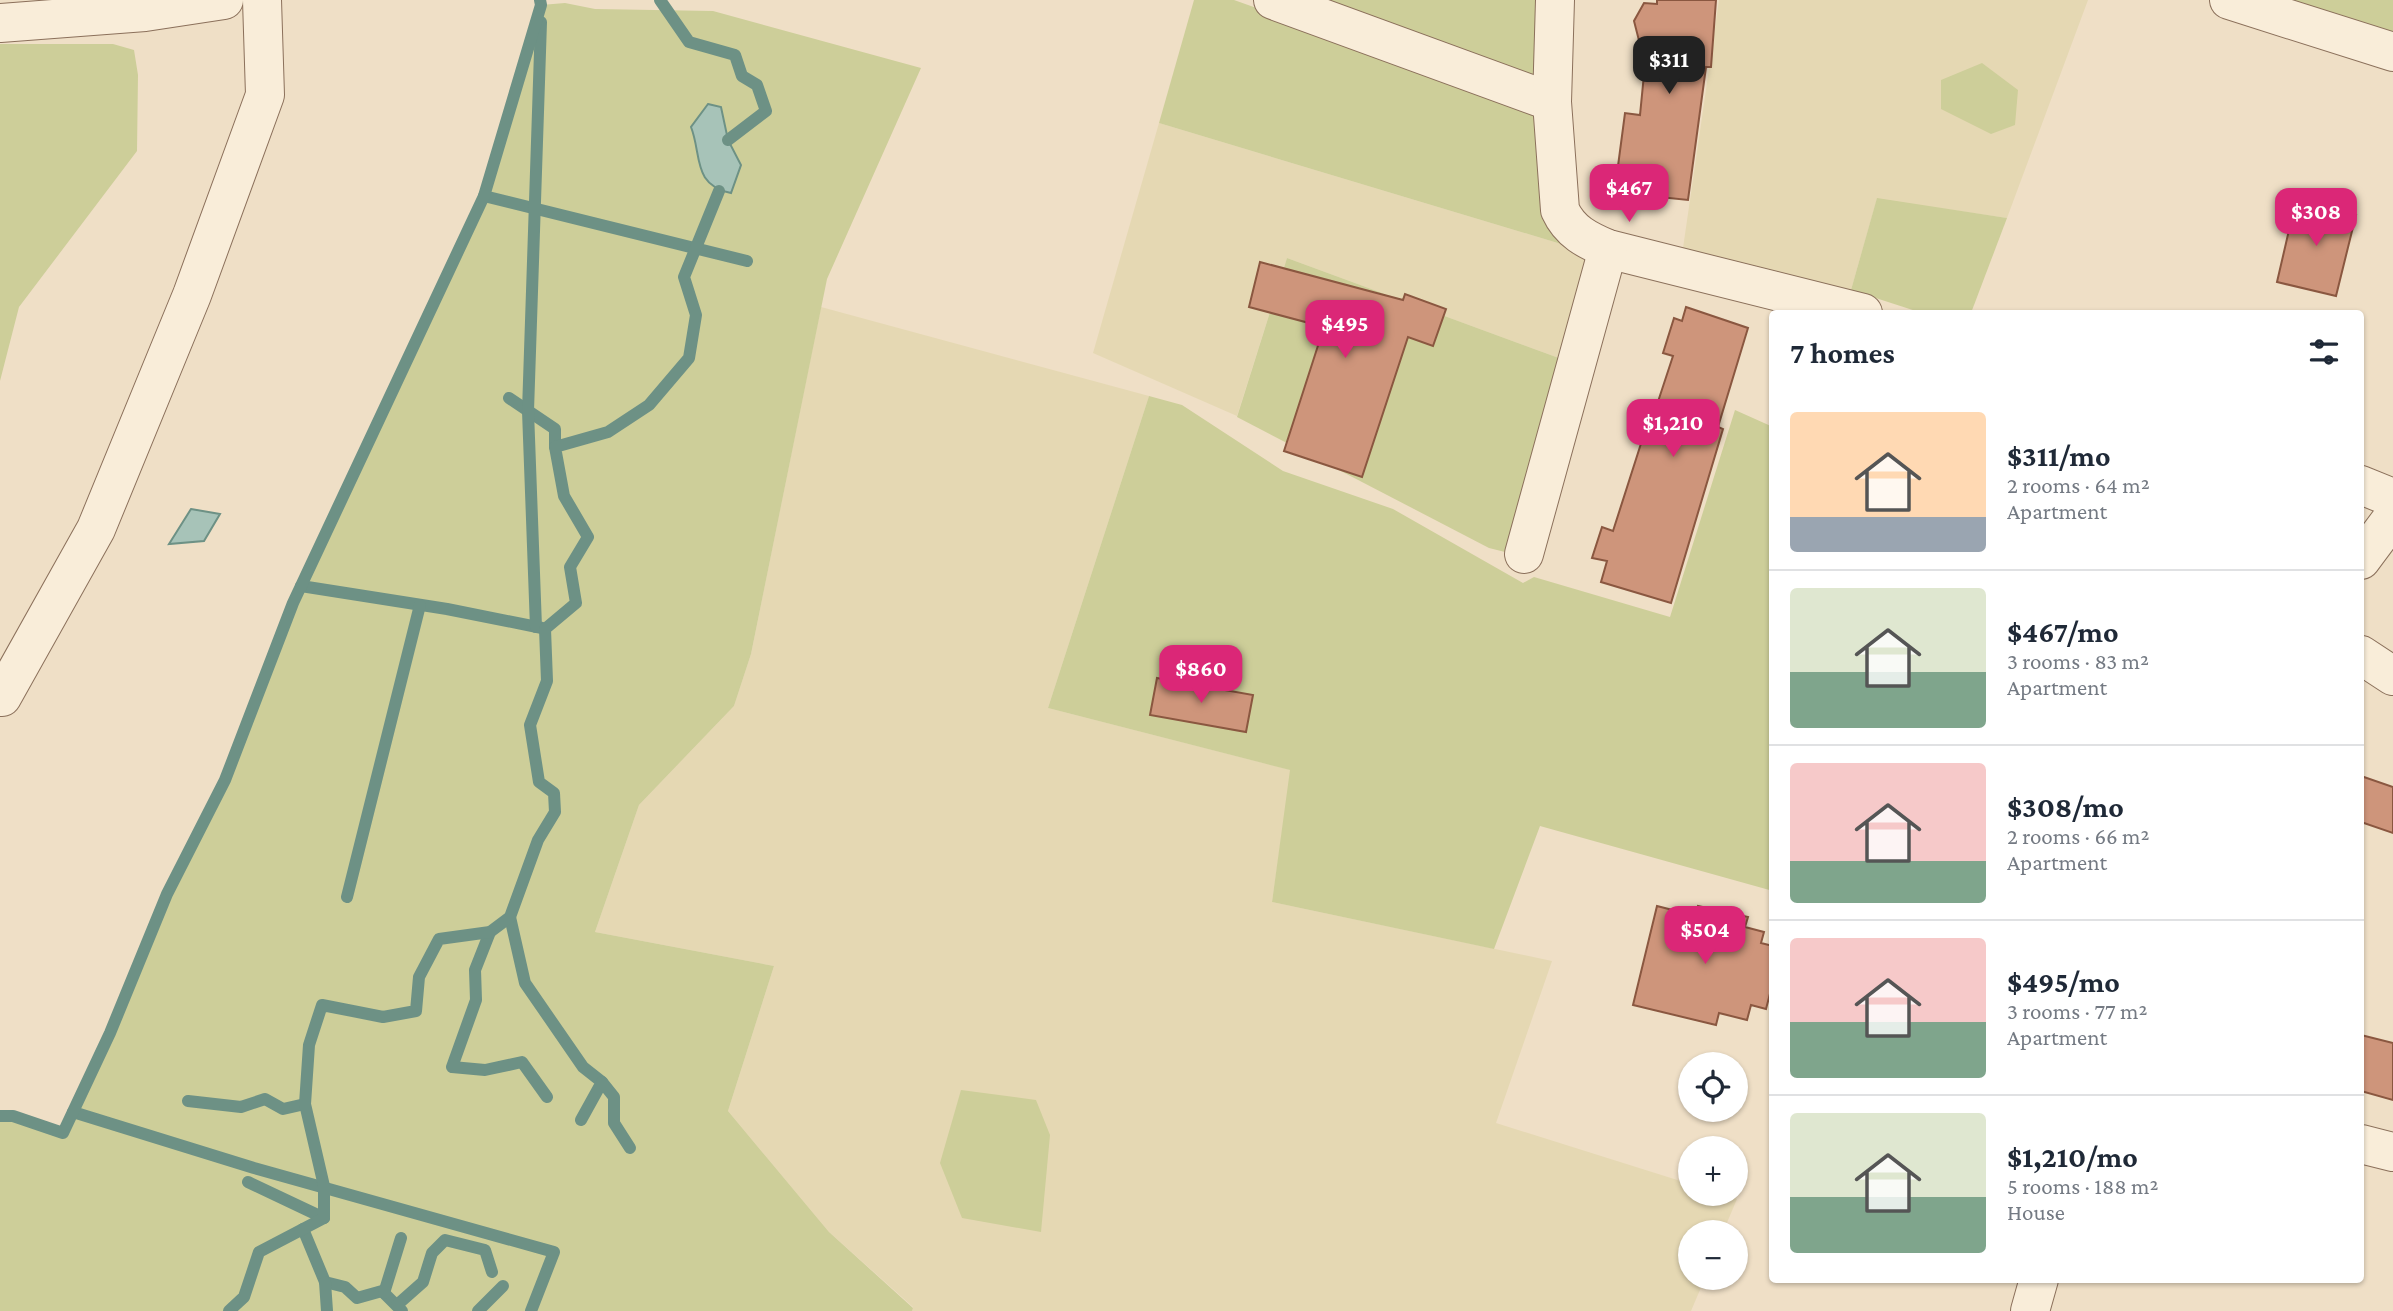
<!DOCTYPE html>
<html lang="en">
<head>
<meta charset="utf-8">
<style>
  :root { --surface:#fff; --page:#f2f2f3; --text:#1f2937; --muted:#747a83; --line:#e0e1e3; --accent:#db2777 }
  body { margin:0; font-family:"Crimson Pro",serif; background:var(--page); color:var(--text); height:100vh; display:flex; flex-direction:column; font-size:26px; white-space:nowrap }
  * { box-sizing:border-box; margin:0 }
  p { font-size:23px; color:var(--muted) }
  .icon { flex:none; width:38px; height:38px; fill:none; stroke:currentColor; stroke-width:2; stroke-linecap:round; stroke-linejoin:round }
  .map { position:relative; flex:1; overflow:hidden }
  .panel { position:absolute; left:1769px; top:310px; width:595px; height:973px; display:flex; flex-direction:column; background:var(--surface); border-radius:7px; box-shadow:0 2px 5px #0004 }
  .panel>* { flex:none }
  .tools { position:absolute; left:1678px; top:1052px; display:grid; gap:14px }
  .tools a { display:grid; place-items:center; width:70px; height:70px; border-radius:50%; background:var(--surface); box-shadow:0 2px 5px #0004; font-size:35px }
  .price { position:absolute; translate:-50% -60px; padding:0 16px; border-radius:14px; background:var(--accent); color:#fff; font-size:23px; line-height:46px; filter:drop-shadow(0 2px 4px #0008) }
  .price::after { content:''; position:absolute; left:50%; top:42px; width:21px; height:16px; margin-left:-10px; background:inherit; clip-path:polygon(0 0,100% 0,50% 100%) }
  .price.selected { background:#222; color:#fff }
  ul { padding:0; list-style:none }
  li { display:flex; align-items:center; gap:21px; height:175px; padding:0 21px }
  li+li { border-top:2px solid var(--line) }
  li span { display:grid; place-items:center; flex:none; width:196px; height:140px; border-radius:7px; color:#555 }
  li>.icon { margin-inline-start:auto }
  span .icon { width:84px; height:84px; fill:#fffc; stroke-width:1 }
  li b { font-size:30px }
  h2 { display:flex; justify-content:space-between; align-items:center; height:84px; padding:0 21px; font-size:30px }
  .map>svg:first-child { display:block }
  .farmland { fill:#e5d8b3 }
  .green { fill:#cdce99 }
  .water { fill:#a7c3b8; stroke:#6d9185; stroke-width:2 }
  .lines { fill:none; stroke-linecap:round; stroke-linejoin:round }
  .stream { stroke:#6d9185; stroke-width:12 }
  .building { fill:#ce957b; stroke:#8a5740; stroke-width:2 }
  .minor-casing { stroke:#8b705b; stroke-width:40 }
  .minor { stroke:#f9edd9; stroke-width:38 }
</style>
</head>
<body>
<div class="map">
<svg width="2393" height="1311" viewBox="0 0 2393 1311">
  <rect width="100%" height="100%" fill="#efdfc6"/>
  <g class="farmland">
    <path d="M 1719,0 L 2088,0 L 2007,218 L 1877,199 L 1851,290 L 1682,255 Z"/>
    <path d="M 1159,123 L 1561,244 L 1592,257 L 1567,361 L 1287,258 L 1237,416 L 1093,353 Z"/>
    <path d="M 821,307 L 1149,396 L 1048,708 L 1291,770 L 1272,902 L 1552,961 L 1496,1123 L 1690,1184 L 1690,1194 L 1720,1194 L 1737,1199 L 1723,1232 L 1690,1232 L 1690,1278 L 1705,1278 L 1691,1311 L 912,1311 L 913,1307 L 829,1232 L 728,1111 L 774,966 L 595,932 L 639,805 L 734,706 L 751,654 Z"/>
  </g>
  <g class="green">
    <path d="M 1194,0 L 1234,0 L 1552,114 L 1561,244 L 1159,123 Z"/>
    <path d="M 1319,0 L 1541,0 L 1544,89 Z"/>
    <path d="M 2246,0 L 2393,0 L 2393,50 Z"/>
    <path d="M 565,3 L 595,9 L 713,11 L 921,68 L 827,279 L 751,654 L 734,706 L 639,805 L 595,932 L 774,966 L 728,1111 L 829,1232 L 913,1308 L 912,1311 L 0,1311 L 0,1116 L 13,1116 L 64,1132 L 108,1037 L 167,894 L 225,779 L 293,603 L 484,196 L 541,5 Z"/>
    <path d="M 0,44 L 113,44 L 134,50 L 138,75 L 137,151 L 19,307 L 0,381 Z"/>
    <path d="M 1982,63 L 2018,90 L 2015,125 L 1991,134 L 1941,109 L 1941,80 Z"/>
    <path d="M 1877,198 L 2007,218 L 1971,313 L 1922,313 L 1851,290 Z"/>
    <path d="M 1287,258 L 1567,361 L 1514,542 L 1505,552 L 1489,548 L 1237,417 Z"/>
    <path d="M 1149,396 L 1182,405 L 1283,471 L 1393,509 L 1523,583 L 1534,577 L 1670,617 L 1735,410 L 1773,427 L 1773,891 L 1540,826 L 1494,949 L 1272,902 L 1290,770 L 1048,708 Z"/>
    <path d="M 961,1090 L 1036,1100 L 1050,1135 L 1041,1232 L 962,1218 L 940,1163 Z"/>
  </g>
  <g class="water">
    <path d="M 708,104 L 721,107 L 728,140 L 741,165 L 731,193 C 692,185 702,155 691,127 Z"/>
    <path d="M 191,509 L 220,514 L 204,541 L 169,544 Z"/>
  </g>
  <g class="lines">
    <g class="stream">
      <path d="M 660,0 L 689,42 L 735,55 L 742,76 L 757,85 L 766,111 L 728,140"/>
      <path d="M 484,196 L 747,261"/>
      <path d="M 509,398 L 555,429 L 555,447"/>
      <path d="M 301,586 L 447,609 L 542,628"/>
      <path d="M 536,627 L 528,411 L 541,22"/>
      <path d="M 347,897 L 420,605"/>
      <path d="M 510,917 L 525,983 L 583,1067 L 602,1082 L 581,1120"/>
      <path d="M 490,932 L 475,970 L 476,1000 L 452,1067 L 485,1070 L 522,1062 L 547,1097"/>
      <path d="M 602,1082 L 614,1097 L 614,1123 L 630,1148"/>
      <path d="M 188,1101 L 241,1107 L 265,1099 L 283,1109 L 305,1104"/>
      <path d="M 73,1112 L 254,1168 L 554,1252 L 531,1311"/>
      <path d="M 0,1116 L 13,1116 L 63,1133 L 110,1033 L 167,894 L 225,780 L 293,603 L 484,196 L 541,5 L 540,0"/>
      <path d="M 248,1182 L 324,1218"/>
      <path d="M 303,1229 L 325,1282 L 345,1287 L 357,1298 L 382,1291 L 402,1311"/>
      <path d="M 325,1282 L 327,1311"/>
      <path d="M 384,1293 L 401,1238"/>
      <path d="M 397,1305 L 423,1282 L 432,1253 L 445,1240 L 485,1250 L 492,1272"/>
      <path d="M 229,1311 L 244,1297 L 259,1252 L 324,1218 L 324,1186 L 305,1104 L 309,1045 L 322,1005 L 383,1017 L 416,1011 L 419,977 L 439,939 L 490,932 L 510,917 L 538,840 L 555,812 L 554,793 L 539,782 L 530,725 L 547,681 L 545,629 L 576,603 L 570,567 L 588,537 L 564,496 L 555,447 L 608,432 L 649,405 L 689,358 L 696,315 L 684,277 L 719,191"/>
      <path d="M 478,1311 L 503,1286"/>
    </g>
  </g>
  <g class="building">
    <path d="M 1657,0 L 1716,0 L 1711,67 L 1706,67 L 1688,200 L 1631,194 L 1634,168 L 1618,166 L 1625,113 L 1640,115 L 1645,64 L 1634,21 L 1644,3 L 1657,4 Z"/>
    <path d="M 2296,200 L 2356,215 L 2336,296 L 2277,282 Z"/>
    <path d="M 1260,262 L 1403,300 L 1405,294 L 1446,309 L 1433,346 L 1408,337 L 1362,477 L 1284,451 L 1324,327 L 1249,307 Z"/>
    <path d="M 1686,307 L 1748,328 L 1718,427 L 1723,429 L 1671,603 L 1601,582 L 1607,561 L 1592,558 L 1602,527 L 1613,531 L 1646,428 L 1649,429 L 1673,356 L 1663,353 L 1674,318 L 1682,321 Z"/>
    <path d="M 1157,678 L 1253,695 L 1246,732 L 1150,715 Z"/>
    <path d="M 2361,776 L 2393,787 L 2393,833 L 2361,822 Z"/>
    <path d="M 1657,906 L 1696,916 L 1698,906 L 1748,917 L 1745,927 L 1764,932 L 1761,943 L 1773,946 L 1773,982 L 1766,1009 L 1751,1005 L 1747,1020 L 1719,1013 L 1716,1025 L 1633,1005 Z"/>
    <path d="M 2361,1035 L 2393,1043 L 2393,1100 L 2361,1091 Z"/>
  </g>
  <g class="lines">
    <g class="minor-casing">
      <g id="minor">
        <path d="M 1273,0 L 1552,102"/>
        <path d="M 1555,0 L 1552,102 L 1560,210 C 1570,232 1587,240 1608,249 L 1863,313"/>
        <path d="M 2229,0 L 2393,52"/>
        <path d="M 0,23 L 145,12 L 224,0"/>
        <path d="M 2361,485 L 2393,498"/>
        <path d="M 1524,554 L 1608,249"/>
        <path d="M 2361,560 L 2393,517"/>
        <path d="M 2361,655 L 2393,676"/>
        <path d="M 2,697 L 96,529 L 192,295 L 265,95 L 262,0"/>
        <path d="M 2361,1144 L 2393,1152"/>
        <path d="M 2030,1311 L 2039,1279"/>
      </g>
    </g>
    <use href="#minor" class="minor"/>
  </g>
</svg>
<div class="tools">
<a><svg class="icon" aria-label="locate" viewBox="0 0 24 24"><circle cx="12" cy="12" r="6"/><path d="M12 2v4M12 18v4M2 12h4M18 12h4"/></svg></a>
<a>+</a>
<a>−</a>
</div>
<b class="price selected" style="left:1669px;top:96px">$311</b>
<b class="price" style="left:1629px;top:224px">$467</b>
<b class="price" style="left:2316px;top:248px">$308</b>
<b class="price" style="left:1345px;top:360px">$495</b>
<b class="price" style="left:1673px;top:459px">$1,210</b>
<b class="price" style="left:1201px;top:705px">$860</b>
<b class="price" style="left:1705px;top:966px">$504</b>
<section class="panel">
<h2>7 homes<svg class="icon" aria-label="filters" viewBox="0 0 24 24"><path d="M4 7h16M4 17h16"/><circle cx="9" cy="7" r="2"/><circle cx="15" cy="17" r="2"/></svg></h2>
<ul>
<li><span style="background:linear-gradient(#ffd9b3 75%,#9aa5b1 0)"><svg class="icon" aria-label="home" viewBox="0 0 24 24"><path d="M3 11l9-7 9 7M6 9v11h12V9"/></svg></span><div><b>$311/mo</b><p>2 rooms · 64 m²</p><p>Apartment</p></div></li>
<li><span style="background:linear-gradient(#dfe7d0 60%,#7fa58c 0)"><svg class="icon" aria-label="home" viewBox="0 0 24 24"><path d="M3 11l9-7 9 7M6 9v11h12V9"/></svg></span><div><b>$467/mo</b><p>3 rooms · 83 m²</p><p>Apartment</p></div></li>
<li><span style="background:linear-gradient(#f6c9c9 70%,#7fa58c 0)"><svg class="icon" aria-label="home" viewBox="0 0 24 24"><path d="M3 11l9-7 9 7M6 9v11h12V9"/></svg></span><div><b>$308/mo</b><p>2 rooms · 66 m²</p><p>Apartment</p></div></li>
<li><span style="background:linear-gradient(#f6c9c9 60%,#7fa58c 0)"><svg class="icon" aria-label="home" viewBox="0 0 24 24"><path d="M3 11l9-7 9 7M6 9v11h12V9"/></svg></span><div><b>$495/mo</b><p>3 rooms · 77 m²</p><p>Apartment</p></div></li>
<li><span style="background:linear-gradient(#dfe7d0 60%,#7fa58c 0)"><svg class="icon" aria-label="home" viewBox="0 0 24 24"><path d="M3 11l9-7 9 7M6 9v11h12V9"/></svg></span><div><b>$1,210/mo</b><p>5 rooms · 188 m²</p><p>House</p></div></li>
</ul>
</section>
</div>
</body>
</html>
